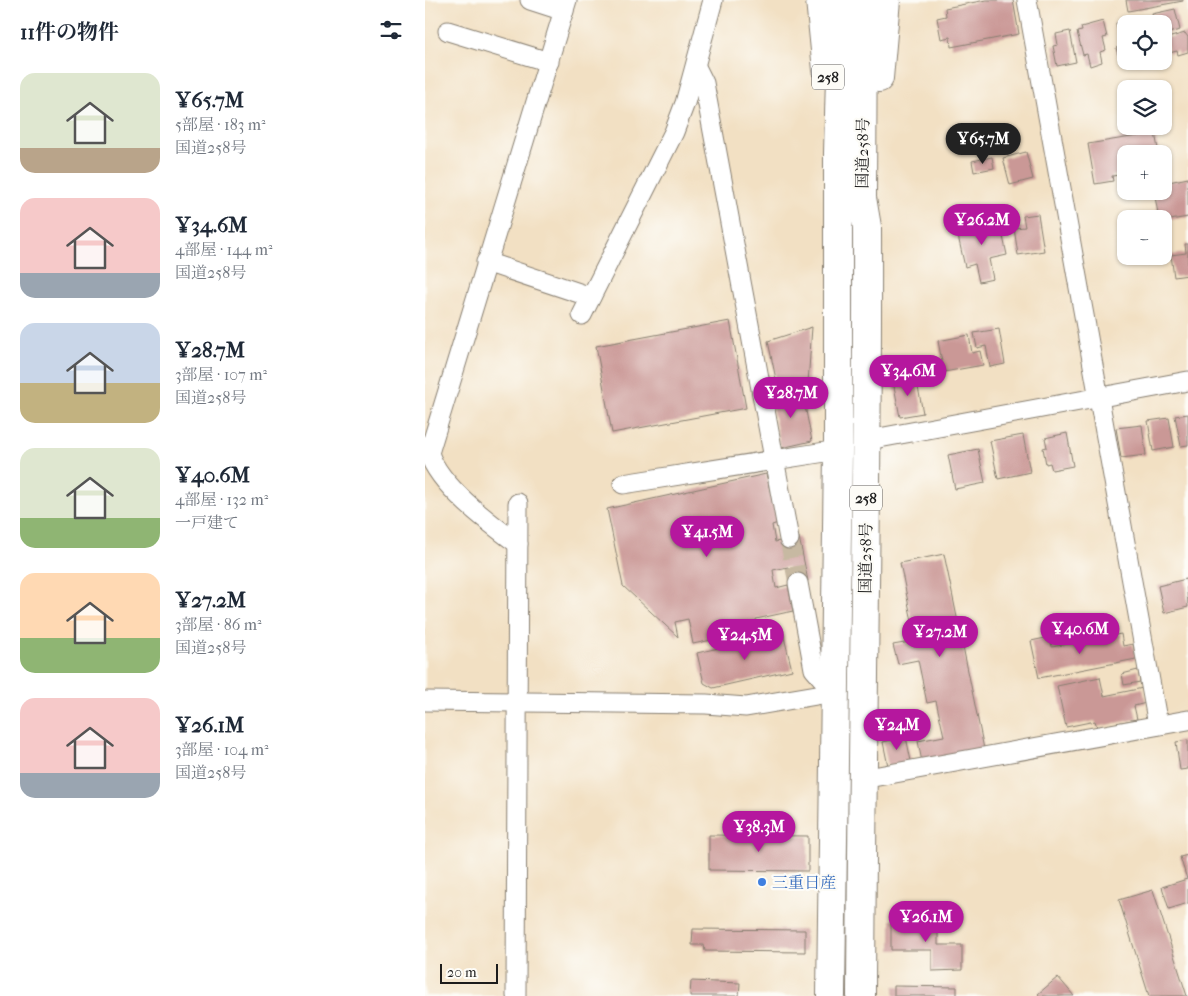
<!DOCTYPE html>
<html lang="ja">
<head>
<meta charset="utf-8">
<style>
  :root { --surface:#fff; --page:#f6f6f7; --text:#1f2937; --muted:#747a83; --accent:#b5179e }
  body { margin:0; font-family:"IM FELL French Canon","Noto Serif JP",serif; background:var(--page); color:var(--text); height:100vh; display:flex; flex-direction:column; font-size:19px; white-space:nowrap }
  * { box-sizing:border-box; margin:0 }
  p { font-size:16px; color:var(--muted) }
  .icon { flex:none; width:28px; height:28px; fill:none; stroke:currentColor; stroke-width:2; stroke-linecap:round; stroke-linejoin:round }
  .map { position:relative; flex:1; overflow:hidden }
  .panel { display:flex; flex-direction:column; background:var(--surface); width:425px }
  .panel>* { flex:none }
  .fabs { position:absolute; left:692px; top:15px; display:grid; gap:10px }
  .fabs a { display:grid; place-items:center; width:55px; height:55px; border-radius:10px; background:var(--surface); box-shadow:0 1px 4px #0004; font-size:25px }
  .scale { position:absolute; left:15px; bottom:12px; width:58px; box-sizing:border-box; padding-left:5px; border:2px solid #1c1c1c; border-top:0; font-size:14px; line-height:18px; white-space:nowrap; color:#1c1c1c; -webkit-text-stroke:4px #fdfcf7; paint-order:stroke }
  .price { position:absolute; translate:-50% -42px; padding:0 11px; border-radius:18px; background:var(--accent); color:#fff; font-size:16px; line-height:32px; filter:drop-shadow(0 1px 2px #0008) }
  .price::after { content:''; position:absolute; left:50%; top:30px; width:15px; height:11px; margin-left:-8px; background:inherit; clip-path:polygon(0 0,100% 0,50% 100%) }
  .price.active { background:#222; color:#fff }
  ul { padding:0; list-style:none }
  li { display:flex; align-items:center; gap:15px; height:125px; padding:0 20px }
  li span { display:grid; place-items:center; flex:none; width:140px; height:100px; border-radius:15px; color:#555 }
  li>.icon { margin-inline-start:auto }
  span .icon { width:60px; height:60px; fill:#fffc; stroke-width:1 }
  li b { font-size:21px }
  h2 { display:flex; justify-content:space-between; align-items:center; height:60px; padding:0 20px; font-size:21px }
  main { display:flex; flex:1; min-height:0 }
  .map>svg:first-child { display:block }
  .building { fill:#ca9896 }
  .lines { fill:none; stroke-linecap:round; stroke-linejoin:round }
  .minor-tunnel { stroke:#c7b9a2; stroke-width:19; stroke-dasharray:19 9; stroke-linecap:butt }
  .minor-casing { stroke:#877e70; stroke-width:21 }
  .trunk-casing { stroke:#877e70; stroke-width:30 }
  .minor { stroke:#fff; stroke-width:19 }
  .trunk { stroke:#fff; stroke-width:28 }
  .shop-dot { fill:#3f7fe0; stroke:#fdfcf7; stroke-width:2 }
  .labels { text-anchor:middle; stroke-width:4.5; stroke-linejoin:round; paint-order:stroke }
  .shield { fill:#fdfcf7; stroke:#605f5e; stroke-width:1 }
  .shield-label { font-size:15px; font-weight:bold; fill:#1c1c1c }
  .street-label { font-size:16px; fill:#1c1c1c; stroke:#fdfcf7 }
  .shop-label { font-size:16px; fill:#366cbe; stroke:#fdfcf7; text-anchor:start }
</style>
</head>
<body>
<main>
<section class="panel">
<h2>11件の物件<svg class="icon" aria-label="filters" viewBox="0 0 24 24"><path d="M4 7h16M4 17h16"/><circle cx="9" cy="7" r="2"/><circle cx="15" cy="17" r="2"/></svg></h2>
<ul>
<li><span style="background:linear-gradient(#dfe7d0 75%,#b9a48a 0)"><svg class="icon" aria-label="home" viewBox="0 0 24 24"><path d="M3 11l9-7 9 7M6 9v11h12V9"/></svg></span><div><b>¥65.7M</b><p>5部屋 · 183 m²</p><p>国道258号</p></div></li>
<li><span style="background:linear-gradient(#f6c9c9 75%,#9aa5b1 0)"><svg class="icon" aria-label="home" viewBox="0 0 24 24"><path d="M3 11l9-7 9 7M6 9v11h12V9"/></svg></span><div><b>¥34.6M</b><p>4部屋 · 144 m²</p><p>国道258号</p></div></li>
<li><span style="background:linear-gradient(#c9d6e8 60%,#c2b280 0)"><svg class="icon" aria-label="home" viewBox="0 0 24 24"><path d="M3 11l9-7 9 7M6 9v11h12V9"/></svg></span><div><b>¥28.7M</b><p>3部屋 · 107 m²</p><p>国道258号</p></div></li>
<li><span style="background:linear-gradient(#dfe7d0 70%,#8fb573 0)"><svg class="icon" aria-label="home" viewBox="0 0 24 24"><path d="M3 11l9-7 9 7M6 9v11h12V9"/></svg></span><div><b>¥40.6M</b><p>4部屋 · 132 m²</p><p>一戸建て</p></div></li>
<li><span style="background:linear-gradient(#ffd9b3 65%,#8fb573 0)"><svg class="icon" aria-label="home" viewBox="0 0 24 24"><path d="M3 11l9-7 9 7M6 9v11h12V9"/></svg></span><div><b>¥27.2M</b><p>3部屋 · 86 m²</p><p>国道258号</p></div></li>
<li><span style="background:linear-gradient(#f6c9c9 75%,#9aa5b1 0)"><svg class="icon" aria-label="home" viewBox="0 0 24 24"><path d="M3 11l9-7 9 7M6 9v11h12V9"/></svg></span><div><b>¥26.1M</b><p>3部屋 · 104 m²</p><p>国道258号</p></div></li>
</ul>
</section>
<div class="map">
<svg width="763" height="996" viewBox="0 0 763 996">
  <rect width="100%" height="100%" fill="#fdfcf7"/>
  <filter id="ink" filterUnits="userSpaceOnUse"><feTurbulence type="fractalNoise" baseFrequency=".02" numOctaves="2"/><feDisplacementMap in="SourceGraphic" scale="10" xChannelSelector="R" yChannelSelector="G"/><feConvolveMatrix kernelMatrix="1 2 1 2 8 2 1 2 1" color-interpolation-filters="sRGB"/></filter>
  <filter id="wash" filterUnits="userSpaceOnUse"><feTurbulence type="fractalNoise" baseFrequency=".0096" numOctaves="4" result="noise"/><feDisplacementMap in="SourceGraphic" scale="20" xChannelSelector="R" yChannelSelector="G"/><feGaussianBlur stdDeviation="1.12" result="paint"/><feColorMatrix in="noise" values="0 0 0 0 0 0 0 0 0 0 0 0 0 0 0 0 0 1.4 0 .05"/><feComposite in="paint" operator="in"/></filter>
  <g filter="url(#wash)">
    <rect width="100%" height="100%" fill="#f2e0c3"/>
    <g id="blocks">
      <g class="building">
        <path d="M 561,0 L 588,0 L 594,34 L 526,47 L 525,37 L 516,39 L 512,18 L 521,16 L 520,8 Z"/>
        <path d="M 701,0 L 758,0 L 758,1 L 703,11 Z"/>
        <path d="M 750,9 L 755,30 L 739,34 L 739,24 L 726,24 L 729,22 L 727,14 Z"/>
        <path d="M 714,18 L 715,24 L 701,24 L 701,40 L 695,42 L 691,23 Z"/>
        <path d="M 678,21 L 682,37 L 678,38 L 681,50 L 675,52 L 677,62 L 665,66 L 662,54 L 658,55 L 652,32 L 657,31 L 656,27 Z"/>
        <path d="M 645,31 L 651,62 L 632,66 L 628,46 L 633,45 L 631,34 Z"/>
        <path d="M 760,33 L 763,37 L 763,52 L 753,55 L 752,51 L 744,53 L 742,45 L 739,46 L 739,39 Z"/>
        <path d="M 701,45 L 701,58 L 695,60 L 691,48 Z"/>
        <path d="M 730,133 L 734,154 L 701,154 L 701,174 L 687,176 L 688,181 L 670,184 L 663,144 Z"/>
        <path d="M 601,152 L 608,179 L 585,185 L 578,158 Z"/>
        <path d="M 567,157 L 569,168 L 549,172 L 547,161 Z"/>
        <path d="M 763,178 L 763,217 L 739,221 L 739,219 L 734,219 L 729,191 L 739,191 L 739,183 Z"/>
        <path d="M 613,214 L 619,251 L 593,255 L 589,228 L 600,227 L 598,216 Z"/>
        <path d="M 574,218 L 582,255 L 564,259 L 568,279 L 554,282 L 550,264 L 540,267 L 531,227 Z"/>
        <path d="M 760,244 L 763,244 L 763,275 L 749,277 L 746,255 L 761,253 Z"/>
        <path d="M 305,321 L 321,408 L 187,433 L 171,346 Z"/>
        <path d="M 387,327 L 383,383 L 353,389 L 343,341 Z"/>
        <path d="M 574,329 L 580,364 L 565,367 L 561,346 L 552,348 L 549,333 Z"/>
        <path d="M 544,335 L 547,353 L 555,351 L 558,365 L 519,372 L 513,341 Z"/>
        <path d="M 491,377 L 498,413 L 475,417 L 468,381 Z"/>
        <path d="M 377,391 L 387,441 L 356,448 L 345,398 Z"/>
        <path d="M 763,414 L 763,445 L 756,446 L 750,416 Z"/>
        <path d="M 744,418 L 749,447 L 728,451 L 723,421 Z"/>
        <path d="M 717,425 L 721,455 L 696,458 L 691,428 Z"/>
        <path d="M 642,433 L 648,466 L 627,470 L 625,463 L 621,464 L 618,448 L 622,447 L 620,438 Z"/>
        <path d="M 598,435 L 605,472 L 573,479 L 565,441 Z"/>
        <path d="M 553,449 L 560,483 L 530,489 L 523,455 Z"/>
        <path d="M 341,474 L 353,523 L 347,525 L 350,542 L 374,537 L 383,581 L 367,585 L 363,567 L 348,570 L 351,588 L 363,585 L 368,611 L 331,619 L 333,630 L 268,644 L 263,619 L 250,622 L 253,637 L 198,586 L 182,509 Z"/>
        <path d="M 519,554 L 559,749 L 497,762 L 493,741 L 519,736 L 511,701 L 502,703 L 493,660 L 473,664 L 468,645 L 491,641 L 475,563 Z"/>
        <path d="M 761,579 L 763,607 L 739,613 L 733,586 Z"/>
        <path d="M 358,633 L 367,670 L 288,688 L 279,683 L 272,653 Z"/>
        <path d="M 696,634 L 698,646 L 708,644 L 711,659 L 614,678 L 606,641 L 625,637 L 627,647 Z"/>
        <path d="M 713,670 L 715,682 L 699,685 L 697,674 Z"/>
        <path d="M 675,677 L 679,696 L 718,688 L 721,703 L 709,706 L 712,719 L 672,727 L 670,721 L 641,727 L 632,686 Z"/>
        <path d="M 481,737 L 486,761 L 463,766 L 458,742 Z"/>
        <path d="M 763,740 L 763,769 L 755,770 L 751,742 Z"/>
        <path d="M 284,835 L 383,836 L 383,871 L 284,870 Z"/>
        <path d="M 763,855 L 763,903 L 744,909 L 737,887 L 762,879 L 755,857 Z"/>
        <path d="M 728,890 L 762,996 L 724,996 L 694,900 Z"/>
        <path d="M 466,920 L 513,920 L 513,945 L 537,945 L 537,970 L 507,971 L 507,950 L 466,950 Z"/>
        <path d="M 268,929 L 380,930 L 380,952 L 280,951 L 279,945 L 267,945 Z"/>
        <path d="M 633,977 L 649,996 L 615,996 L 613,994 Z"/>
        <path d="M 266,981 L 315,983 L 314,996 L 265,996 Z"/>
        <path d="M 469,986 L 532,987 L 532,996 L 469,996 Z"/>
      </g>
    </g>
  </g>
  <g filter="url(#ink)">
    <use href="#blocks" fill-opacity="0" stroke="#877e70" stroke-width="1"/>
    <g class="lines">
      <path class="minor-tunnel" d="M 364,539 L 373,583"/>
      <g class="minor-casing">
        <g id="minor">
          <path d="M 105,0 L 139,11"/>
          <path d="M 602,0 L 733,725"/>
          <path d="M 23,31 L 124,62"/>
          <path d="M 271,67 L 279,83 L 364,539"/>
          <path d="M 61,262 L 166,297"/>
          <path d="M 157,315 L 249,132 L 260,103 L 288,0"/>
          <path d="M 443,440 L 763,381"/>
          <path d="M 198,484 L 413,450"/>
          <path d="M 93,544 C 66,524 14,486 4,453 L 142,0"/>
          <path d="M 373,583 L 389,669 L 409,692"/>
          <path d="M 0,701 L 281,704 L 321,707 L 409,692"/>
          <path d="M 437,779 L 763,720"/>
          <path d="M 91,996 L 93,503"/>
        </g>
      </g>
      <g class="trunk-casing">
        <g id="trunk">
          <path d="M 395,0 L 402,70"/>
          <path d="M 454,78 L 461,0"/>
          <path d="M 406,996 L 413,450 L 413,153 L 417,0"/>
          <path d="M 436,996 C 437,740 443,483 442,227 L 437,198 L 438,0"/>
        </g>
      </g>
      <use href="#minor" class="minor"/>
      <use href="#trunk" class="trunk"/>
    </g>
  </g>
  <circle class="shop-dot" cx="337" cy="882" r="5"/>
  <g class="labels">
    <g class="shield">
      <rect x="387" y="64.5" width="32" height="25" rx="4"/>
      <rect x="425" y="485.5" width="32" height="25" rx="4"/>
    </g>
    <g class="shield-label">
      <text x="403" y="82">258</text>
      <text x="441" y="503">258</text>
    </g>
    <g class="street-label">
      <text transform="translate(437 153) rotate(-89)" y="6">国道258号</text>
      <text transform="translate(440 558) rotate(-89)" y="6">国道258号</text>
    </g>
    <g class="shop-label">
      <text x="347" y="888">三重日産</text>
    </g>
  </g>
</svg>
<div class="fabs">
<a><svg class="icon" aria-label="locate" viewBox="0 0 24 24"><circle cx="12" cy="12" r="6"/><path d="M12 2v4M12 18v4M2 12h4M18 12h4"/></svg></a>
<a><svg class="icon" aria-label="layers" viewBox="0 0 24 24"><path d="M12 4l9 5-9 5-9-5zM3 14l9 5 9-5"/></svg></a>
<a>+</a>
<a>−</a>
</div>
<div class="scale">20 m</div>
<b class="price active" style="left:558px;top:165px">¥65.7M</b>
<b class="price" style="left:557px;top:246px">¥26.2M</b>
<b class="price" style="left:483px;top:397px">¥34.6M</b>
<b class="price" style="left:366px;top:419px">¥28.7M</b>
<b class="price" style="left:282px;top:558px">¥41.5M</b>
<b class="price" style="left:655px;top:655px">¥40.6M</b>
<b class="price" style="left:515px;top:658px">¥27.2M</b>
<b class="price" style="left:320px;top:661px">¥24.5M</b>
<b class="price" style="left:472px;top:751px">¥24M</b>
<b class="price" style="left:334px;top:853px">¥38.3M</b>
<b class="price" style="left:501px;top:943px">¥26.1M</b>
</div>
</main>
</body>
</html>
